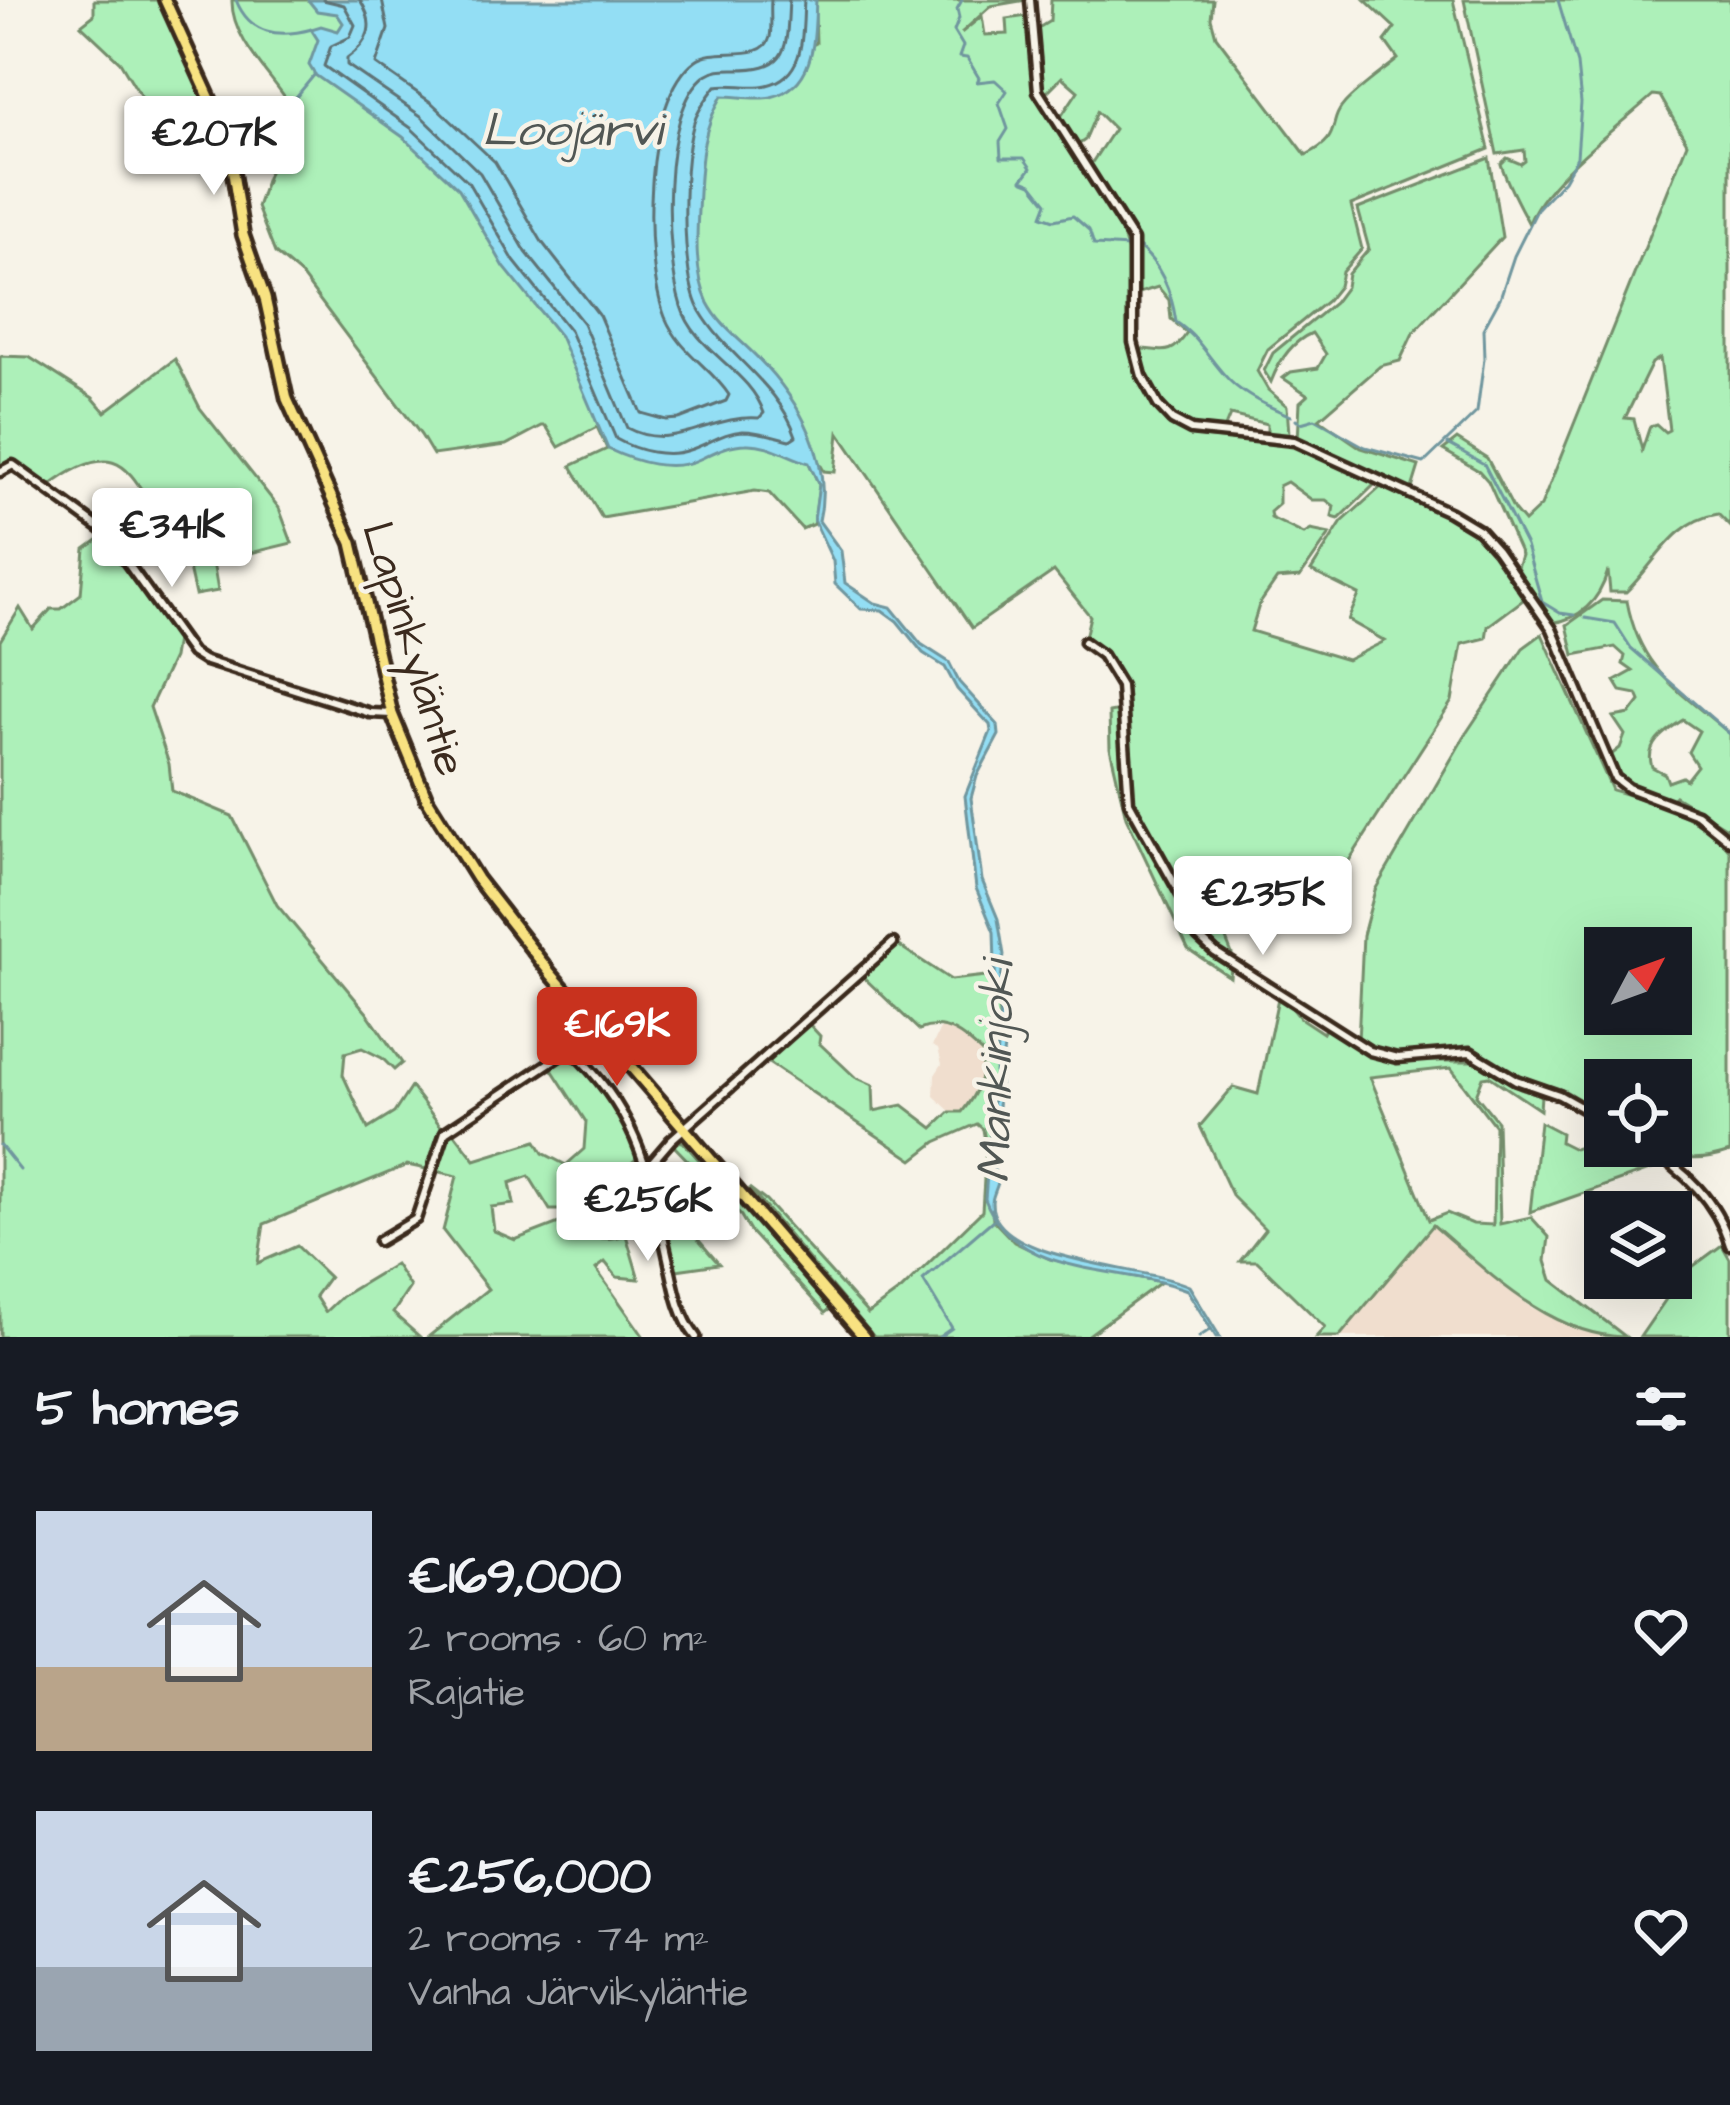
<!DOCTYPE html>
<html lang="en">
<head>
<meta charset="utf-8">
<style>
  :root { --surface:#171b24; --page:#20242c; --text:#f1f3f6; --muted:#9ea1a6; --accent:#c8321e }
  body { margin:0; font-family:"Architects Daughter",sans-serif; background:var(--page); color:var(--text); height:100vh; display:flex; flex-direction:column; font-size:45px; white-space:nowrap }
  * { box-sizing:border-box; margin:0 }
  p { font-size:39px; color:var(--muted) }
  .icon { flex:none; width:66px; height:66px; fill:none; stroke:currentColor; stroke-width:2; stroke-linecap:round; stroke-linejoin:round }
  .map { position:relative; height:1337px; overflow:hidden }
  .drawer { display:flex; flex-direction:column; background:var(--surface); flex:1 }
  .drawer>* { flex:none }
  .needle { width:78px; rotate:49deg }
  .buttons { position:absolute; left:1584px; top:927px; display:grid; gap:24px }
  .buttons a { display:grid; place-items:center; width:108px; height:108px; border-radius:0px; background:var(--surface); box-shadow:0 12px 48px #0002; font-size:60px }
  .price { position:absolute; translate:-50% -102px; padding:0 27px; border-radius:12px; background:#fff; color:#222; font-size:39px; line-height:78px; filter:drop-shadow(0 3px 6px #0008) }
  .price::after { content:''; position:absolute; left:50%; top:72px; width:36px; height:27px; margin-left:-18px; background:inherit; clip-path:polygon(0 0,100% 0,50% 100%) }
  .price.current { background:var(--accent); color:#fff }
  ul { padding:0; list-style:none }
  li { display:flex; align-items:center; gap:36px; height:300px; padding:0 36px }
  li span { display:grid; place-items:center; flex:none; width:336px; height:240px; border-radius:0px; color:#555 }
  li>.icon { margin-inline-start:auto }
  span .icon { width:144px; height:144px; fill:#fffc; stroke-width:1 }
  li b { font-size:51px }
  h2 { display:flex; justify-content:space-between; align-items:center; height:144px; padding:0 36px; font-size:51px }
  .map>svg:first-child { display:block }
  .built { fill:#f0dece }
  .green { fill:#adf0b9; stroke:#748d6c; stroke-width:3; fill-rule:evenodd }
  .water { fill:#93def4; stroke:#70969e; stroke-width:3 }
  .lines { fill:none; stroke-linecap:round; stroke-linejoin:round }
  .shore { stroke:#5e7274; stroke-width:3 }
  .stream { stroke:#70969e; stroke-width:3 }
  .minor-casing { stroke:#3b2a1e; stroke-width:15 }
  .major-casing { stroke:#3b2a1e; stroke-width:18 }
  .minor { stroke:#f7f3e8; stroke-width:6 }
  .major { stroke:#f8e281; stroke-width:9 }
  .labels { text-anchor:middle; stroke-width:9; stroke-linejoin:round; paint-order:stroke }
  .street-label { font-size:45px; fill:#3b2a1e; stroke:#f7f3e8 }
  .water-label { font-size:48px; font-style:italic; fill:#515754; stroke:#f7f3e8 }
</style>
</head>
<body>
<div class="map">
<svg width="1730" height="1337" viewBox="0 0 1730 1337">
  <rect width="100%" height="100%" fill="#f7f3e8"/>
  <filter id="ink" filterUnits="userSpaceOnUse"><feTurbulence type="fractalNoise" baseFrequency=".00833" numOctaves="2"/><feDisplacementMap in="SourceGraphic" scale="24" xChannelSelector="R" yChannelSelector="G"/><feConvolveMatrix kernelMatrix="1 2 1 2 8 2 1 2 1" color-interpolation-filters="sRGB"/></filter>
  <g filter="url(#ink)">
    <g class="built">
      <path d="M 941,1027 L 962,1033 L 983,1054 L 984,1072 L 975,1095 L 962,1112 L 954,1115 L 934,1096 L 935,1075 L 942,1064 L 938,1049 L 932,1046 Z"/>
      <path d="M 1433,1225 L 1532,1308 L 1610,1337 L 1339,1337 Z"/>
    </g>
    <g class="green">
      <path d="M 94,0 L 158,0 L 215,127 C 202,133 195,138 182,130 L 182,114 L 166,104 L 156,112 L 146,105 L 120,62 L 81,25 L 94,15 Z"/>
      <path d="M 232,0 L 354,0 L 704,309 L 694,272 L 687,106 L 816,43 L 815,14 L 807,0 L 1026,0 L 991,6 L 961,33 L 982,16 L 985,35 L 1008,34 L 1007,19 L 1027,16 L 1033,84 L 1041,102 C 1072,145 1116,199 1128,253 C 1141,314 1112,379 1174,425 C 1207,449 1255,433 1292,444 C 1321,452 1348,470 1375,484 L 1339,519 L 1332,517 L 1334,506 L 1326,500 L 1312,500 L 1287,482 L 1279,486 L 1279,504 L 1270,512 L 1271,518 L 1304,534 L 1311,530 L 1330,534 L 1300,577 L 1277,579 L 1259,605 L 1251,631 L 1347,660 L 1385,641 L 1348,620 L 1359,595 L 1311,571 L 1342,522 L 1381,487 C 1416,503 1459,513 1486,541 C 1502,557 1514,579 1527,597 L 1488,626 L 1486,638 L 1462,644 L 1452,701 L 1323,901 L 1307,887 L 1297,887 L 1295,899 L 1276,923 L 1240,892 L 1219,888 L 1212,904 L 1232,954 L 1230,977 L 1188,949 L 1126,817 L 1110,748 L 1109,713 L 1125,710 C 1122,681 1108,659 1084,642 L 1090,616 L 1054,571 L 972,628 L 839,433 L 835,472 L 824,471 L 815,455 L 808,461 L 819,485 L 814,524 L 802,529 L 769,493 L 755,491 L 602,518 L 571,466 L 607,449 L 597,427 L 559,447 L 546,426 L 542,426 L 506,445 L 433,455 L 421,435 L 301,275 L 275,253 L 257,207 L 271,166 L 297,131 L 282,114 L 289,103 C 270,74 231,38 232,0 Z"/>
      <path d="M 1051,0 L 1213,0 L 1211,18 L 1216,36 L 1306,155 C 1344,137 1326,123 1345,103 C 1360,87 1381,73 1398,59 L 1385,41 L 1395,28 L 1365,0 L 1453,0 L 1489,149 L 1351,205 L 1362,249 L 1342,272 L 1339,286 L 1327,301 L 1268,349 L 1257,371 L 1268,390 L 1287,406 L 1289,434 L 1286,436 L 1267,433 L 1267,424 L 1230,415 L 1223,432 C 1169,429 1152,398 1137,349 C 1160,348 1170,360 1187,333 L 1171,319 L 1169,300 L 1158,287 L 1136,294 L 1136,241 L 1091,164 L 1114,129 L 1097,112 L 1085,140 L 1078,145 L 1060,118 L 1078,91 L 1062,77 L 1044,95 L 1035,30 L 1050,21 Z"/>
      <path d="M 1464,0 L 1730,0 L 1730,526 L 1718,514 C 1673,521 1657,562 1626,592 L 1610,592 L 1608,571 C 1600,598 1583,619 1551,623 L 1517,567 L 1521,555 L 1488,481 L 1479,471 L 1443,450 L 1457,439 L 1487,458 L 1514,510 L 1524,522 L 1541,506 L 1687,143 L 1660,96 L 1653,95 C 1620,125 1540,184 1529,224 C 1518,203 1508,186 1501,164 L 1507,158 L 1521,164 L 1525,161 L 1524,150 L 1497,154 ZM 1660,358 L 1669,430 L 1665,432 L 1656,424 L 1650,426 L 1642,450 L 1634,419 L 1625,418 L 1652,363 Z"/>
      <path d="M 1489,158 L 1502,237 L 1413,333 L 1400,361 L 1380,366 L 1319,419 L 1361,448 L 1419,466 L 1411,492 L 1298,440 L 1300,402 L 1308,395 L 1283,378 L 1291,372 L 1318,368 L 1326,354 L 1312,333 C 1291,342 1279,361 1271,382 L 1264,371 L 1273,353 L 1334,303 L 1346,287 L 1348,274 L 1369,249 L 1358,209 Z"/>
      <path d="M 0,356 L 29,357 L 93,398 L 105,412 L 175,359 L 200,408 L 279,508 L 292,543 L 213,562 L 218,591 L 195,595 L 182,538 C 131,506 140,417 48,487 L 11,461 L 0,467 Z"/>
      <path d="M 103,536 L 176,639 L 173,658 L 150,707 L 169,764 L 172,791 L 232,816 L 277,905 L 367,1013 L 402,1063 L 394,1070 L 382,1058 L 362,1048 L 345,1053 L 343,1075 L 368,1129 L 394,1113 L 411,1087 L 443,1129 L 431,1170 L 407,1165 L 264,1224 L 258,1263 L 297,1246 L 329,1277 L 315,1296 L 325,1312 L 342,1296 L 395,1264 L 410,1287 L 393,1313 L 420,1337 L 0,1337 L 0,641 L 20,608 L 33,629 L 51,609 L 61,609 L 81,594 L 85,549 Z"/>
      <path d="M 1602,600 L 1627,601 C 1640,671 1679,690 1730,734 L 1730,825 L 1727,828 L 1675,796 L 1672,799 L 1623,783 L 1607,758 L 1620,748 L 1625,735 L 1613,717 L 1630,714 L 1640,701 L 1637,694 L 1621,691 L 1615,681 L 1633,671 L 1623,664 L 1625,656 L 1615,647 L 1574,655 L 1567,625 ZM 1683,720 L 1699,731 L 1688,752 L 1697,766 L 1686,780 L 1682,777 L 1668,782 L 1665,774 L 1652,767 C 1644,744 1666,731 1683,720 Z"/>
      <path d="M 1542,634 L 1612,790 C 1653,802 1703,816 1730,851 L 1730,1152 C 1701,1162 1681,1162 1655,1146 L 1671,1146 L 1671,1080 L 1605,1080 L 1605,1115 L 1565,1091 L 1517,1076 L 1464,1046 L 1394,1056 L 1358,1042 L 1363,935 L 1375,890 L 1467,732 L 1523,648 ZM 1605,948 L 1671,948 L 1671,1014 L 1605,1014 Z"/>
      <path d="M 892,941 L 951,980 L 995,975 L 1000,1026 L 988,1153 L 993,1220 L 1014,1242 L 1050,1259 L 1161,1282 L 1086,1337 L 874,1337 L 749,1188 L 766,1201 L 868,1314 L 901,1290 L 982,1211 L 986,1147 L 983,1129 L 977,1124 L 936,1142 L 913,1160 L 767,1062 L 808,1023 L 820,1036 L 819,1043 L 855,1077 L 873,1085 L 874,1111 L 903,1105 L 933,1128 L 950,1112 L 962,1112 C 977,1093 984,1078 983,1054 C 965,1036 945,1019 919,1030 L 858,972 Z"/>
      <path d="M 1278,998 L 1284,998 L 1300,1018 L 1323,1033 L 1325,1029 L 1388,1061 L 1474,1061 L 1520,1088 L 1541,1095 L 1540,1110 L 1489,1076 L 1483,1077 L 1476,1095 L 1497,1121 L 1500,1224 L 1531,1217 L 1549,1237 L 1546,1261 L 1552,1280 L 1626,1337 C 1551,1337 1486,1270 1433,1225 L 1339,1337 L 1316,1337 L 1325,1327 L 1257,1261 L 1240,1261 L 1265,1229 L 1233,1197 L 1200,1126 L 1233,1087 L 1258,1094 ZM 1451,1068 L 1495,1126 L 1493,1225 L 1473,1224 L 1447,1213 L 1429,1220 L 1370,1077 Z"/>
      <path d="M 564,1055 L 573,1056 L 626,1118 L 640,1156 L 575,1210 L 550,1210 L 529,1176 L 510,1183 L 514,1204 L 491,1207 L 494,1231 L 515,1240 L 577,1216 C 589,1240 601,1242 626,1235 L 639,1279 L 617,1277 L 605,1262 L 596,1269 L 644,1337 L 428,1337 L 488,1289 L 443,1231 L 457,1176 L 436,1171 L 452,1130 L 475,1160 L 536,1141 L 543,1153 L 566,1165 L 584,1149 L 586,1122 L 549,1065 Z"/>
      <path d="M 1540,1122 L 1561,1133 L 1560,1142 L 1574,1149 L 1593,1143 L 1603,1133 L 1605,1146 L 1626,1146 L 1661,1166 L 1530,1212 Z"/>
      <path d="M 677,1141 L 683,1142 L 829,1305 L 829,1310 L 825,1313 L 749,1230 L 741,1216 L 673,1145 Z"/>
      <path d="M 659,1193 L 665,1201 L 719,1264 L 676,1270 Z"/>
      <path d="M 1722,1245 L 1730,1259 L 1730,1337 L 1640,1337 L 1684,1273 Z"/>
    </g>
    <path class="water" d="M 308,0 L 816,0 C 814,36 817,86 771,97 C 757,100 737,96 722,96 C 703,128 701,156 699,193 C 697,228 693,271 708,303 C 720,326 740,339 757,357 C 801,402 833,460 819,521 L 841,551 L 845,583 L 875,603 L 891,607 L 921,644 L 949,662 L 959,682 L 998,725 L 999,735 L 977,776 L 971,798 L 982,880 L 998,919 L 1004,955 L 1001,980 L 1006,1026 L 992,1167 L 999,1178 C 997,1192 988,1198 994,1214 C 1013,1263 1144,1266 1189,1286 L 1220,1337 L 1216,1337 L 1187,1290 C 1119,1264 1015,1280 985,1199 L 1000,1009 L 996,996 L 994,932 L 976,888 L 965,796 L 991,731 L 990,725 L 957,689 L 945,667 L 923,653 L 897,621 L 882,610 L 861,609 L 835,584 L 833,561 L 814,520 L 819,485 L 809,463 C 787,457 770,443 746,444 C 729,444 715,452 700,459 C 672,473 635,462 608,449 L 560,336 L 504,267 L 459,189 L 403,137 L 315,75 L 309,65 L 318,40 L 311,29 L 321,26 L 338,31 L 343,23 L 337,14 L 317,11 Z"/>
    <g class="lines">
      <g class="shore">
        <path d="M 323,0 L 344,5 L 355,25 L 350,37 L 331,46 L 324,66 L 411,128 L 468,182 L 514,261 L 570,331 L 616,439 C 637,451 666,458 689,450 C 707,445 723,432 743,431 C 759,431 774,436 790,440 L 796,436 C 778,383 727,357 700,311 C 680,278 681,153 696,117 C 701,106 709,95 716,86 C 733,83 751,89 767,85 C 807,76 802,31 804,0"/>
        <path d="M 360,0 C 376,24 370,42 347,58 L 347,65 L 421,116 L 480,173 L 526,252 L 583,323 L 627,428 C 673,453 711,414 759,418 L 764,413 C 749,369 695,352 681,306 C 665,256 659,109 706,75 C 715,69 723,69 733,69 C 791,70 786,49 789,0"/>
        <path d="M 382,0 L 388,29 L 376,64 L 432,103 L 495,162 L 542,242 L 599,315 L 641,413 L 666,420 L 679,419 L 726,401 L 729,395 C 711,367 680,353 665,317 C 643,261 642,99 696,60 C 715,46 764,63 770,37 C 772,26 770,12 771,0"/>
      </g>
      <g class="stream">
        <path d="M 236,0 C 250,35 279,38 312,29"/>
        <path d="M 962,0 L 957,9 L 959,18 L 954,31 L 963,46 L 959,57 L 967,58 L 979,78 L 977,82 L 995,80 L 1007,91 L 999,103 L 1008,129 L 1000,142 L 1001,158 L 1024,158 L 1031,168 L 1022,180 L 1032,184 L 1047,203 L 1042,216 L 1054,220 L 1073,216 L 1089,230 L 1094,245 L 1129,247"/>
        <path d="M 282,114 L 315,74"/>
        <path d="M 1139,247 C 1162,266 1172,294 1176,322 C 1200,338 1210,361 1230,381 C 1246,397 1270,407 1291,416"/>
        <path d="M 1296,419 L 1301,423 L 1315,419 L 1365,447 L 1424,463 L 1477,412 L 1484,359 L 1483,329 L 1500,298 L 1514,256 L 1538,208 L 1564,180 L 1577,157 L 1581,103 L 1577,64 L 1558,0"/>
        <path d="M 1448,444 L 1484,464 L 1526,546 L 1542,602 L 1560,613 L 1574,615"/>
        <path d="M 1585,618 L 1615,623 L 1631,648 L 1730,734"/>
        <path d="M 0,1145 L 20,1170"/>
        <path d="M 939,1337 L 952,1328 L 923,1280 L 993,1220"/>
        <path d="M 1199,1337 L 1211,1329"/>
      </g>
      <g class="minor-casing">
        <g id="minor">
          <path d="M 1030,0 L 1038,91 L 1133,240 L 1133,342 L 1142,376 L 1158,405 L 1172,420 L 1191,430 L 1294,441 L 1449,512 L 1479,530 L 1497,550 L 1552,629 L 1615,778 L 1628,788 L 1697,814 L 1730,841"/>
          <path d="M 0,472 L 13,465 L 105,532 L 192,653 L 203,660 L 370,713 L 392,714"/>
          <path d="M 1084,642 L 1102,655 L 1121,686 L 1129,802 L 1181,895 L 1198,936 L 1215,952 L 1370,1051 L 1397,1058 L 1470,1052 L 1516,1080 L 1559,1095 L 1605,1121"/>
          <path d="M 1645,1146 C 1685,1171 1716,1200 1730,1245"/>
          <path d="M 647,1168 L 671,1140 L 893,943"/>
          <path d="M 379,1241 L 416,1219 L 445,1132 L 570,1049 C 639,1113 648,1171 668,1258 C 674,1285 678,1314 696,1337"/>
        </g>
      </g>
      <g class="major-casing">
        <path id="major" d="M 165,0 L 227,136 L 243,235 L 265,298 L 287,399 L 352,543 L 392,714 L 427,799 L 477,879 L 551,974 L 864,1337"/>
      </g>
      <use href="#minor" class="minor"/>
      <use href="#major" class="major"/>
    </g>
  </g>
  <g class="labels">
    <g class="street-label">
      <text transform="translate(416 648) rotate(73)" y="16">Lapinkyläntie</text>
    </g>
    <g class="water-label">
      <text x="572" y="145">Loojärvi</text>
      <text transform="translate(994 1072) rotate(-89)" y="17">Mankinjoki</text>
    </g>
  </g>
</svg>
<div class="buttons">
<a><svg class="needle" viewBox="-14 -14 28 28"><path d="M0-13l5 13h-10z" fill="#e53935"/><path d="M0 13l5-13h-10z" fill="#9ea1a6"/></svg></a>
<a><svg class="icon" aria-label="locate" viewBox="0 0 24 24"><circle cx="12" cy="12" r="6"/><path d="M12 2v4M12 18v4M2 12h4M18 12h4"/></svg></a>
<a><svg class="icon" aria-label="layers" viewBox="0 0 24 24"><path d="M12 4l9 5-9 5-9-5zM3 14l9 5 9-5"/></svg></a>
</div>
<b class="price" style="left:214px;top:198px">€207K</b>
<b class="price" style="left:172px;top:590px">€341K</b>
<b class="price" style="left:1263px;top:958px">€235K</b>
<b class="price current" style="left:617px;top:1089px">€169K</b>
<b class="price" style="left:648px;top:1264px">€256K</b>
</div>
<section class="drawer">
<h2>5 homes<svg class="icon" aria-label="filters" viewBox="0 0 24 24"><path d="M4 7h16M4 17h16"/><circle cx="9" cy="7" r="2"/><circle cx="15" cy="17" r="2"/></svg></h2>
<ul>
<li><span style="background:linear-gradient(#c9d6e8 65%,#b9a48a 0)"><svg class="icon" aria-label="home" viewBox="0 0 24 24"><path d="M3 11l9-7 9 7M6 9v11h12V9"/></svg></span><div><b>€169,000</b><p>2 rooms · 60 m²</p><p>Rajatie</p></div><svg class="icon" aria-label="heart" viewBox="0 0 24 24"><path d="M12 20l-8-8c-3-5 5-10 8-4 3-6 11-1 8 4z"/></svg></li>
<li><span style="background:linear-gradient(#c9d6e8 65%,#9aa5b1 0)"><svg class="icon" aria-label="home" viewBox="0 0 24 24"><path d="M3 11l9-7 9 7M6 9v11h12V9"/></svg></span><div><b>€256,000</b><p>2 rooms · 74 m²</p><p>Vanha Järvikyläntie</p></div><svg class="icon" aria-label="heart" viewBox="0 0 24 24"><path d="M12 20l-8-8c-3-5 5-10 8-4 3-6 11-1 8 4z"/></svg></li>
</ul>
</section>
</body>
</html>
